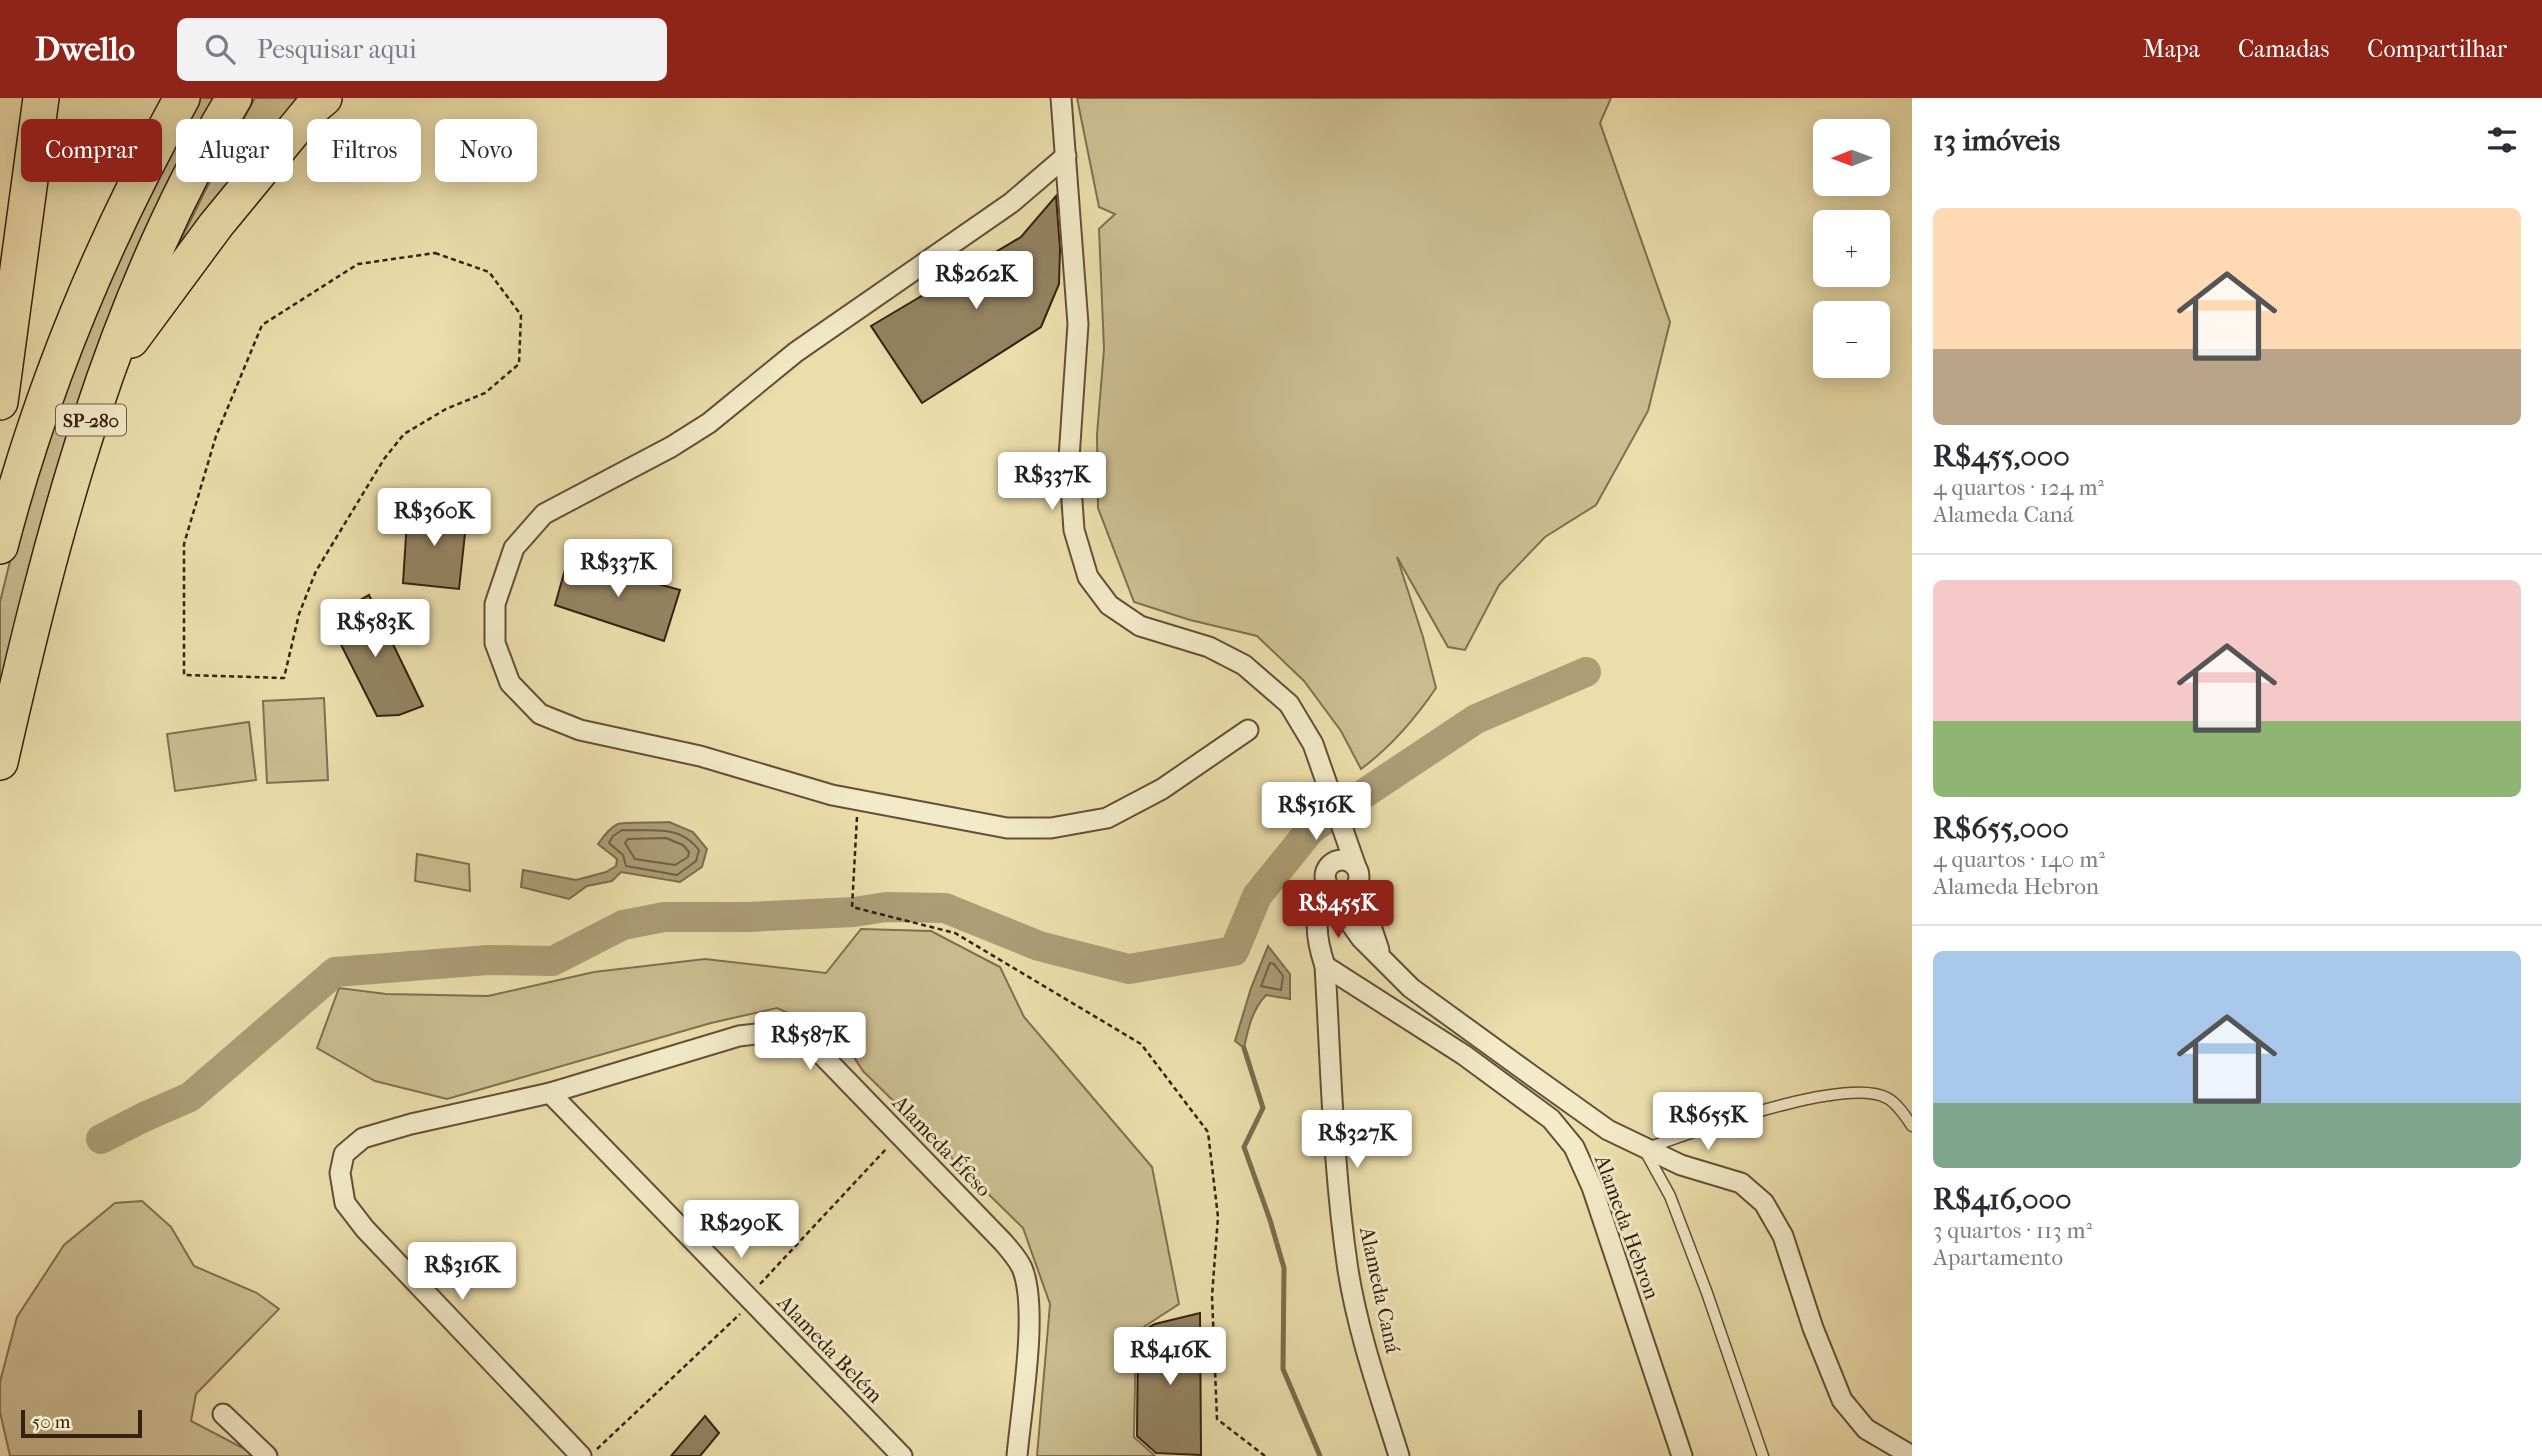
<!DOCTYPE html>
<html lang="pt">
<head>
<meta charset="utf-8">
<style>
  :root { --surface:#fff; --page:#f2f2f3; --text:#2b2b33; --muted:#7c7c81; --line:#e1e1e2; --accent:#8f2418 }
  body { margin:0; font-family:"IM FELL French Canon",serif; background:var(--page); color:var(--text); height:100vh; display:flex; flex-direction:column; font-size:26px; white-space:nowrap }
  * { box-sizing:border-box; margin:0 }
  p { font-size:23px; color:var(--muted) }
  .icon { flex:none; width:38px; height:38px; fill:none; stroke:currentColor; stroke-width:2; stroke-linecap:round; stroke-linejoin:round }
  .map { position:relative; flex:1; overflow:hidden }
  .details { display:flex; flex-direction:column; background:var(--surface); width:630px }
  .details>* { flex:none }
  .top-card { position:absolute; left:21px; top:21px; width:665px; height:63px; display:flex; gap:14px }
  .needle { width:46px; rotate:269deg }
  .fabs { position:absolute; left:1813px; top:21px; display:grid; gap:14px }
  .fabs a { display:grid; place-items:center; width:77px; height:77px; border-radius:10px; background:var(--surface); box-shadow:0 4px 18px #0003; font-size:35px }
  .scale { position:absolute; left:21px; bottom:18px; width:121px; box-sizing:border-box; padding-left:7px; border:4px solid #362013; border-top:0; font-size:19px; line-height:24px; white-space:nowrap; color:#362013; -webkit-text-stroke:5px #f2eac8; paint-order:stroke }
  .price { position:absolute; translate:-50% -60px; padding:0 16px; border-radius:7px; background:#fff; color:#222; font-size:23px; line-height:46px; filter:drop-shadow(0 2px 4px #0008) }
  .price::after { content:''; position:absolute; left:50%; top:42px; width:21px; height:16px; margin-left:-10px; background:inherit; clip-path:polygon(0 0,100% 0,50% 100%) }
  .price.active { background:var(--accent); color:#fff }
  ul { padding:0; list-style:none }
  li { display:grid; align-content:center; gap:14px; height:371px; padding:0 21px }
  li+li { border-top:2px solid var(--line) }
  li span { display:grid; place-items:center; height:217px; border-radius:10px; color:#555 }
  li>.icon { margin-inline-start:auto }
  span .icon { width:126px; height:126px; fill:#fffc; stroke-width:1 }
  li b { font-size:30px }
  h2 { display:flex; justify-content:space-between; align-items:center; height:84px; padding:0 21px; font-size:30px }
  .chip { padding:0 24px; border-radius:10px; background:var(--surface); box-shadow:0 4px 18px #0003; font-size:24px; line-height:63px }
  .chip.active { background:var(--accent); color:#fff }
  header { display:flex; align-items:center; gap:42px; box-sizing:border-box; height:98px; padding:0 35px; background:var(--accent); color:#fff }
  header strong { font-size:33px }
  nav { display:flex; gap:38px; margin-inline-start:auto; font-size:24px }
  .search { width:490px; height:63px; background:var(--page); display:flex; align-items:center; gap:18px; box-sizing:border-box; padding:0 24px; border-radius:10px; color:var(--muted); font-size:26px }
  main { display:flex; flex:1; min-height:0 }
  .map>svg:first-child { display:block }
  .green { fill:#ccbe91; stroke:#816f52; stroke-width:2 }
  .water { fill:#ad9d77; stroke:#7d6b4f; stroke-width:2 }
  .lines { fill:none; stroke-linecap:round; stroke-linejoin:round }
  .shore { stroke:#725e45; stroke-width:2 }
  .stream { stroke:#7d6b4f; stroke-width:5 }
  .river { stroke:#ad9d77; stroke-width:30 }
  .building { fill:#948362; stroke:#362013; stroke-width:2 }
  .lane-casing { stroke:#635039; stroke-width:13 }
  .street-casing { stroke:#635039; stroke-width:23 }
  .highway-casing { stroke:#362013; stroke-width:38 }
  .path { stroke:#362013; stroke-width:2.5; stroke-dasharray:5 3.5; stroke-linecap:butt }
  .lane { stroke:#f2eac8; stroke-width:10 }
  .street { stroke:#f2eac8; stroke-width:19 }
  .highway { stroke:#ebdeab; stroke-width:35 }
  .labels { text-anchor:middle; stroke-width:6; stroke-linejoin:round; paint-order:stroke }
  .shield { fill:#f2eac8; stroke:#6e5d49; stroke-width:2 }
  .shield-label { font-size:19px; font-weight:bold; fill:#362013 }
  .street-label { font-size:21px; fill:#362013; stroke:#f2eac8 }
</style>
</head>
<body>
<header>
<strong>Dwello</strong>
<div class="search"><svg class="icon" aria-label="search" viewBox="0 0 24 24"><circle cx="10" cy="10" r="6"/><path d="M15 15l6 6"/></svg>Pesquisar aqui</div>
<nav><a>Mapa</a><a>Camadas</a><a>Compartilhar</a></nav>
</header>
<main>
<div class="map">
<svg width="1912" height="1358" viewBox="0 0 1912 1358">
  <rect width="100%" height="100%" fill="#ebdeab"/>
  <filter id="stains"><feTurbulence type="fractalNoise" baseFrequency=".00286" numOctaves="4"/><feColorMatrix values="0 0 0 0 .2 0 0 0 0 .09 0 0 0 0 .02 0 0 0 .5 -.17"/></filter>
  <radialGradient id="worn" r=".72"><stop offset=".6" stop-color="#630" stop-opacity="0"/><stop offset="1" stop-color="#630" stop-opacity=".3"/></radialGradient>
  <g class="green">
    <path d="M 197,0 L 222,0 L 0,606 L 0,504 L 25,402 L 87,225 Z"/>
    <path d="M 255,0 L 317,0 L 162,180 L 216,71 Z"/>
    <path d="M 1077,0 L 1611,0 L 1600,25 L 1670,224 L 1648,313 L 1596,407 L 1545,439 L 1499,487 L 1465,552 L 1448,549 L 1397,459 L 1423,539 L 1436,590 C 1415,621 1392,648 1361,671 L 1341,633 L 1304,583 L 1257,538 L 1190,522 L 1134,504 L 1098,410 L 1097,337 L 1104,251 L 1099,131 L 1115,116 L 1099,109 Z"/>
    <path d="M 324,600 L 328,682 L 267,685 L 263,603 Z"/>
    <path d="M 249,624 L 256,682 L 175,693 L 167,636 Z"/>
    <path d="M 417,756 L 469,766 L 470,793 L 415,783 Z"/>
    <path d="M 861,831 L 931,833 L 1000,869 L 1024,919 L 1152,1069 L 1179,1206 L 1136,1234 L 1134,1339 L 1155,1358 L 1037,1358 L 1050,1206 L 1023,1130 L 863,973 L 840,938 L 777,910 L 711,925 L 447,1001 L 375,983 L 317,950 L 339,890 L 386,896 L 488,898 L 594,874 L 705,861 L 826,875 Z"/>
    <path d="M 142,1103 L 171,1129 L 194,1168 L 257,1195 L 279,1211 L 196,1296 L 191,1323 L 258,1358 L 10,1358 L 0,1314 L 0,1284 L 17,1219 L 64,1147 L 115,1105 Z"/>
  </g>
  <g class="water">
    <path d="M 669,724 L 693,734 L 707,751 L 702,769 L 680,784 L 621,774 L 612,783 L 587,788 L 569,801 L 521,789 L 523,772 L 576,782 L 606,774 L 616,768 L 617,761 L 598,746 C 603,739 609,730 618,726 C 623,724 659,725 669,724 Z"/>
    <path d="M 1268,848 L 1290,876 L 1290,901 L 1266,897 C 1252,912 1248,931 1244,950 L 1235,943 L 1251,890 Z"/>
  </g>
  <g class="lines">
    <g class="shore">
      <path d="M 622,732 C 652,734 678,725 699,752 L 696,763 L 677,777 L 626,768 L 623,757 L 609,745 L 613,738 Z"/>
      <path d="M 666,740 L 683,747 L 689,754 L 688,759 L 675,767 L 635,761 L 625,745 L 628,741 Z"/>
      <path d="M 1270,865 L 1274,866 L 1283,878 L 1281,892 L 1261,888 Z"/>
    </g>
    <path class="stream" d="M 1244,950 L 1263,1010 L 1244,1049 L 1270,1122 L 1284,1170 L 1283,1271 L 1320,1358"/>
    <path class="river" d="M 101,1041 L 144,1019 L 190,999 L 335,874 L 488,862 L 553,863 L 623,827 L 664,819 L 748,819 L 854,814 L 886,809 L 945,810 L 1039,848 L 1129,871 L 1234,853 L 1257,798 L 1311,731 L 1476,621 L 1586,574"/>
  </g>
  <g class="building">
    <path d="M 1056,98 L 1060,151 L 1059,186 L 1041,229 L 922,305 L 871,228 L 1021,139 Z"/>
    <path d="M 408,407 L 467,417 L 459,491 L 403,485 Z"/>
    <path d="M 568,461 L 680,492 L 664,543 L 555,507 Z"/>
    <path d="M 369,497 L 423,608 L 399,617 L 377,618 L 328,521 Z"/>
    <path d="M 1200,1215 L 1201,1357 L 1156,1355 L 1137,1338 L 1138,1235 L 1155,1226 Z"/>
    <path d="M 705,1318 L 719,1335 L 700,1358 L 671,1358 Z"/>
  </g>
  <g class="lines">
    <g class="lane-casing">
      <path id="lane" d="M 1763,1358 L 1707,1195 L 1670,1098 L 1644,1051 C 1692,1035 1845,977 1887,1000 C 1897,1005 1906,1019 1912,1028"/>
    </g>
    <g class="street-casing">
      <g id="street">
        <path d="M 1061,0 L 1078,226 L 1069,360 L 1074,432 L 1088,479 L 1109,507 L 1140,528 L 1209,549 L 1244,567 L 1289,606 L 1313,646 L 1356,769"/>
        <path d="M 1066,58 L 1011,105 L 796,254 L 709,325 L 671,349 L 544,416 L 514,450 L 495,506 L 495,545 L 510,585 L 540,616 L 580,632 L 700,658 L 832,697 L 1007,730 L 1051,730 L 1107,720 L 1162,691 L 1248,632"/>
        <circle cx="1342" cy="779" r="17"/>
        <path d="M 1326,783 C 1316,819 1313,832 1325,868 C 1331,970 1333,1072 1348,1172 C 1358,1235 1380,1297 1399,1358"/>
        <path d="M 1357,787 L 1379,852"/>
        <path d="M 1334,793 L 1344,816 L 1361,840 L 1411,890 L 1531,977 L 1608,1032 L 1681,1067 L 1741,1085 L 1764,1105 L 1783,1138 L 1813,1230 L 1842,1302 L 1866,1331 L 1912,1358"/>
        <path d="M 1325,868 L 1464,957 L 1551,1021 L 1574,1049 L 1592,1089 L 1682,1358"/>
        <path d="M 550,995 L 902,1358"/>
        <path d="M 223,1316 L 267,1358"/>
        <path d="M 581,1358 L 365,1131 L 345,1105 L 340,1075 L 344,1056 L 363,1040 L 411,1026 L 550,995 L 739,938 L 772,934 L 796,942 L 822,957 L 1003,1144 C 1010,1152 1018,1161 1022,1170 C 1039,1210 1021,1312 1017,1358"/>
      </g>
    </g>
    <g class="highway-casing">
      <g id="highway">
        <path d="M 131,242 L 216,127 L 312,10 L 324,0"/>
        <path d="M 0,304 L 41,0"/>
        <path d="M 0,448 C 41,291 103,141 182,0"/>
        <path d="M 0,664 C 52,435 111,203 234,0"/>
      </g>
    </g>
    <g class="path">
      <path d="M 435,155 L 489,174 L 521,217 L 519,266 L 485,295 L 446,311 L 404,336 L 384,361 L 316,473 L 299,516 L 284,580 L 184,577 L 184,446 L 216,338 L 262,227 L 358,166 Z"/>
      <path d="M 857,719 L 852,809 L 955,835 L 1141,946 L 1208,1034 L 1218,1119 L 1212,1198 L 1217,1321 L 1265,1358"/>
      <path d="M 760,1186 L 887,1050"/>
      <path d="M 597,1351 L 740,1216"/>
    </g>
    <use href="#lane" class="lane"/>
    <use href="#street" class="street"/>
    <use href="#highway" class="highway"/>
  </g>
  <g class="labels">
    <rect class="shield" x="56" y="306.5" width="70" height="31" rx="5"/>
    <g class="shield-label">
      <text x="91" y="329">SP-280</text>
    </g>
    <g class="street-label">
      <text transform="translate(942 1048) rotate(46)" y="7">Alameda Éfeso</text>
      <text transform="translate(1627 1129) rotate(70)" y="7">Alameda Hebron</text>
      <text transform="translate(1380 1192) rotate(78)" y="7">Alameda Caná</text>
      <text transform="translate(830 1251) rotate(46)" y="7">Alameda Belém</text>
    </g>
  </g>
  <rect width="100%" height="100%" filter="url(#stains)"/>
  <rect width="100%" height="100%" fill="url(#worn)"/>
</svg>
<div class="fabs">
<a><svg class="needle" viewBox="-14 -14 28 28"><path d="M0-13l5 13h-10z" fill="#e53935"/><path d="M0 13l5-13h-10z" fill="#7c7c81"/></svg></a>
<a>+</a>
<a>−</a>
</div>
<div class="scale">50 m</div>
<b class="price" style="left:976px;top:213px">R$262K</b>
<b class="price" style="left:1052px;top:414px">R$337K</b>
<b class="price" style="left:434px;top:450px">R$360K</b>
<b class="price" style="left:618px;top:501px">R$337K</b>
<b class="price" style="left:375px;top:561px">R$583K</b>
<b class="price" style="left:1316px;top:744px">R$516K</b>
<b class="price active" style="left:1338px;top:842px">R$455K</b>
<b class="price" style="left:810px;top:974px">R$587K</b>
<b class="price" style="left:1708px;top:1054px">R$655K</b>
<b class="price" style="left:1357px;top:1072px">R$327K</b>
<b class="price" style="left:741px;top:1162px">R$290K</b>
<b class="price" style="left:462px;top:1204px">R$316K</b>
<b class="price" style="left:1170px;top:1289px">R$416K</b>
<div class="top-card">
<a class="chip active">Comprar</a>
<a class="chip">Alugar</a>
<a class="chip">Filtros</a>
<a class="chip">Novo</a>
</div>
</div>
<section class="details">
<h2>13 imóveis<svg class="icon" aria-label="filters" viewBox="0 0 24 24"><path d="M4 7h16M4 17h16"/><circle cx="9" cy="7" r="2"/><circle cx="15" cy="17" r="2"/></svg></h2>
<ul>
<li><span style="background:linear-gradient(#ffd9b3 65%,#b9a48a 0)"><svg class="icon" aria-label="home" viewBox="0 0 24 24"><path d="M3 11l9-7 9 7M6 9v11h12V9"/></svg></span><div><b>R$455,000</b><p>4 quartos · 124 m²</p><p>Alameda Caná</p></div></li>
<li><span style="background:linear-gradient(#f6c9c9 65%,#8fb573 0)"><svg class="icon" aria-label="home" viewBox="0 0 24 24"><path d="M3 11l9-7 9 7M6 9v11h12V9"/></svg></span><div><b>R$655,000</b><p>4 quartos · 140 m²</p><p>Alameda Hebron</p></div></li>
<li><span style="background:linear-gradient(#a9c7e8 70%,#7fa58c 0)"><svg class="icon" aria-label="home" viewBox="0 0 24 24"><path d="M3 11l9-7 9 7M6 9v11h12V9"/></svg></span><div><b>R$416,000</b><p>3 quartos · 113 m²</p><p>Apartamento</p></div></li>
</ul>
</section>
</main>
</body>
</html>
